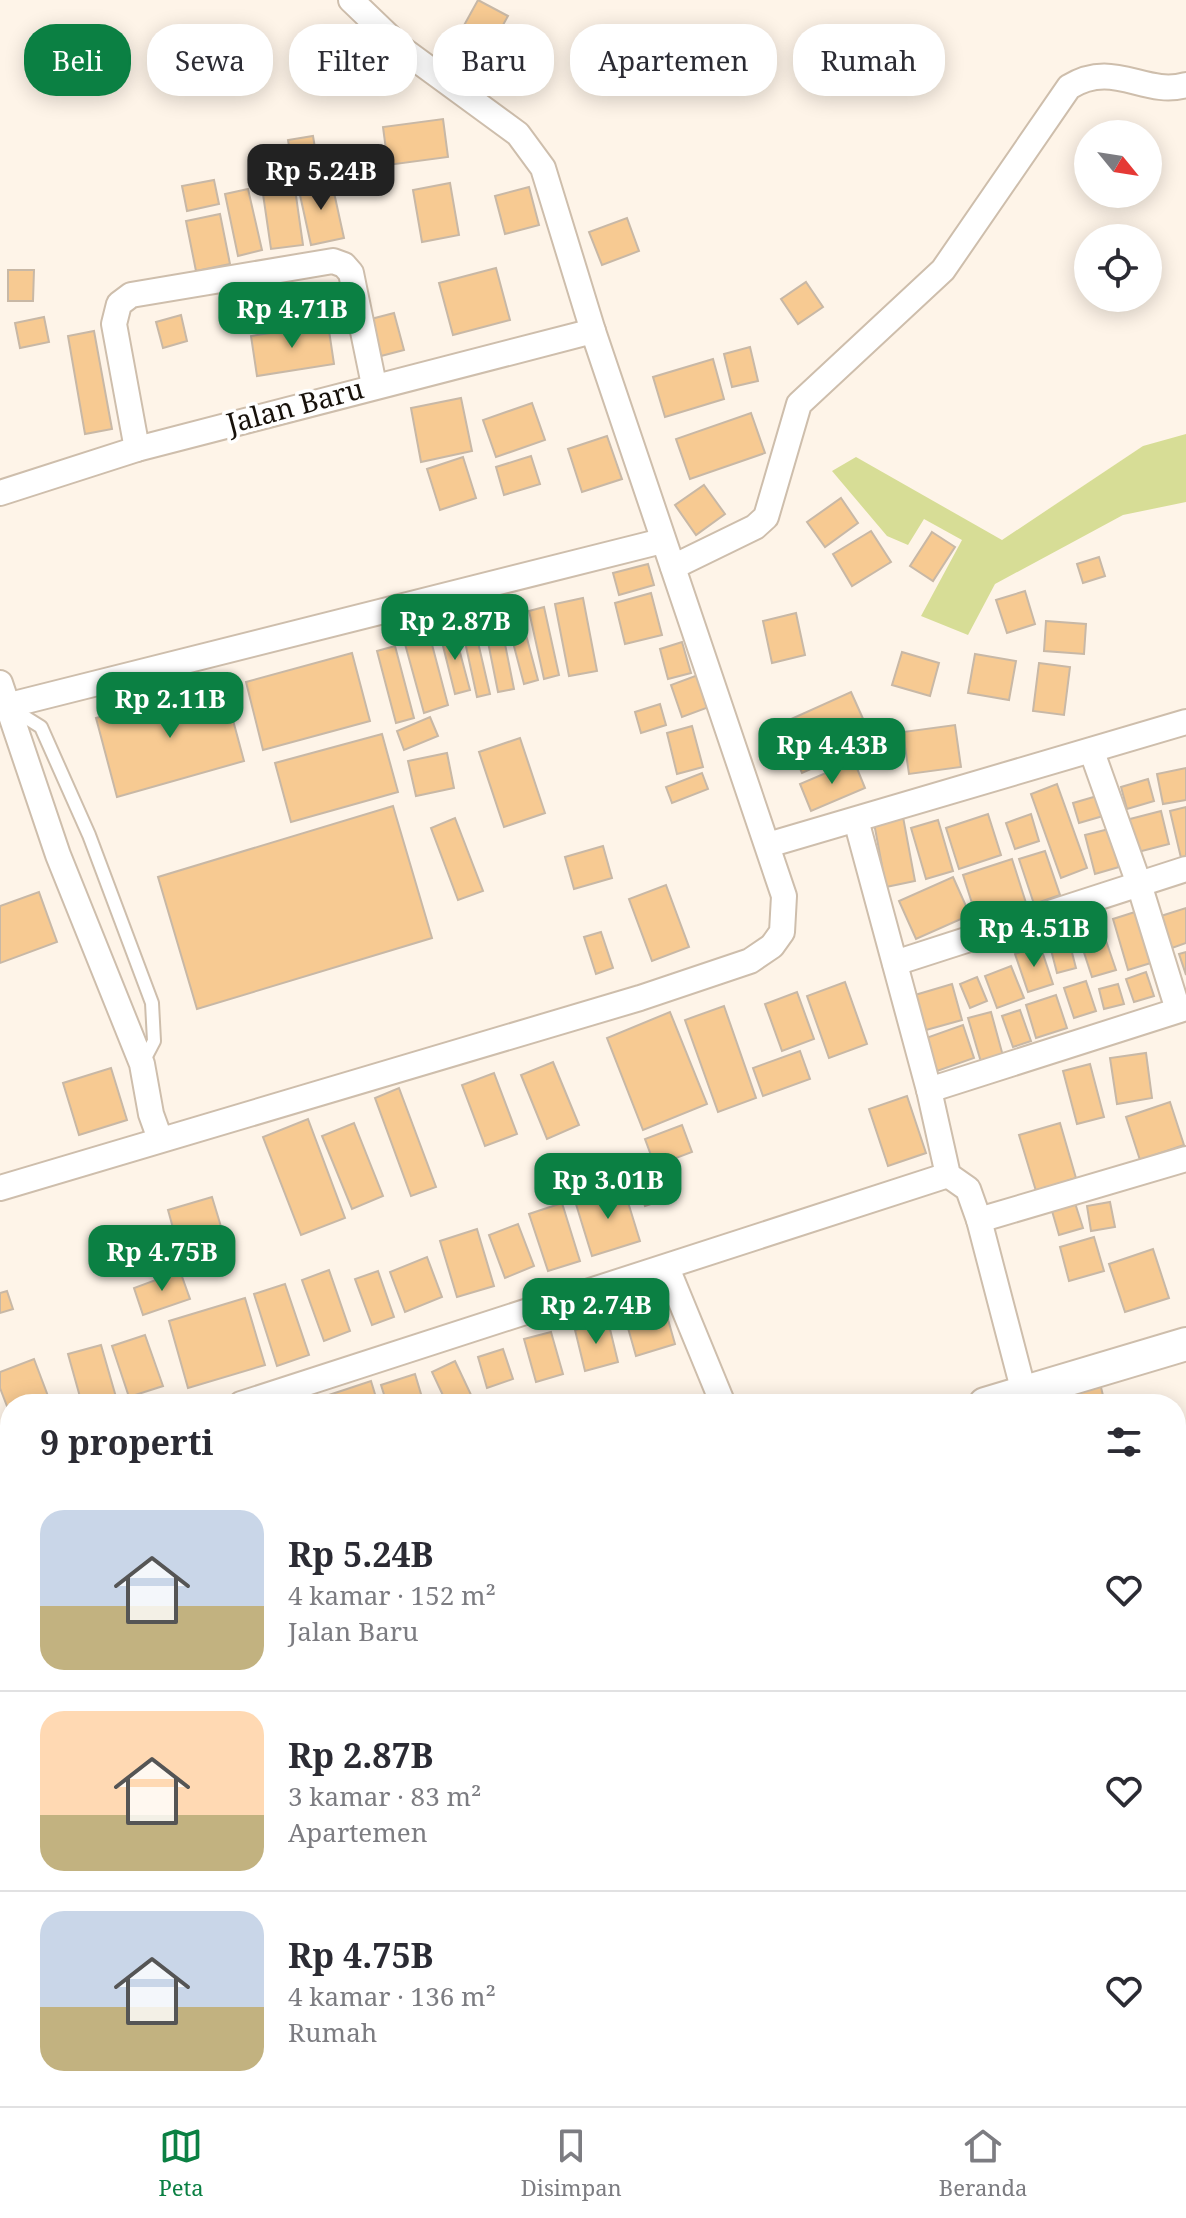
<!DOCTYPE html>
<html lang="id">
<head>
<meta charset="utf-8">
<style>
  :root { --surface:#fff; --page:#f2f2f3; --text:#2b2b33; --muted:#7c7c81; --line:#e1e1e2; --accent:#0b8043 }
  body { margin:0; font-family:"Noto Serif",serif; background:var(--page); color:var(--text); height:100vh; display:flex; flex-direction:column; font-size:30px; white-space:nowrap }
  * { box-sizing:border-box; margin:0 }
  p { font-size:26px; color:var(--muted) }
  .icon { flex:none; width:44px; height:44px; fill:none; stroke:currentColor; stroke-width:2; stroke-linecap:round; stroke-linejoin:round }
  .map { position:relative; flex:1; overflow:hidden }
  .side { position:absolute; left:0px; top:1394px; width:1186px; height:712px; display:flex; flex-direction:column; background:var(--surface); border-radius:32px 32px 0 0; box-shadow:0 4px 20px #0003 }
  .side>* { flex:none }
  .hud { position:absolute; left:24px; top:24px; width:1138px; height:72px; display:flex; gap:16px }
  .needle { width:52px; rotate:120deg }
  .tools { position:absolute; left:1074px; top:120px; display:grid; gap:16px }
  .tools a { display:grid; place-items:center; width:88px; height:88px; border-radius:50%; background:var(--surface); box-shadow:0 4px 20px #0003; font-size:40px }
  .price { position:absolute; translate:-50% -68px; padding:0 18px; border-radius:16px; background:var(--accent); color:#fff; font-size:26px; line-height:52px; filter:drop-shadow(0 2px 4px #0008) }
  .price::after { content:''; position:absolute; left:50%; top:48px; width:24px; height:18px; margin-left:-12px; background:inherit; clip-path:polygon(0 0,100% 0,50% 100%) }
  .price.on { background:#222; color:#fff }
  ul { padding:0; list-style:none }
  li { display:flex; align-items:center; gap:24px; height:200px; padding:0 40px }
  li+li { border-top:2px solid var(--line) }
  li span { display:grid; place-items:center; flex:none; width:224px; height:160px; border-radius:24px; color:#555 }
  li>.icon { margin-inline-start:auto }
  span .icon { width:96px; height:96px; fill:#fffc; stroke-width:1 }
  li b { font-size:34px }
  h2 { display:flex; justify-content:space-between; align-items:center; height:96px; padding:0 40px; font-size:34px }
  .tag { padding:0 28px; border-radius:32px; background:var(--surface); box-shadow:0 4px 20px #0003; font-size:28px; line-height:72px }
  .tag.on { background:var(--accent); color:#fff }
  .tabs { display:flex; justify-content:space-around; align-items:center; height:112px; border-top:2px solid var(--line); background:var(--surface); font-size:22px; color:var(--muted) }
  .tabs a { display:grid; justify-items:center; gap:4px }
  .tabs .on { color:var(--accent) }
  .map>svg:first-child { display:block }
  .green { fill:#d7dd96 }
  .building { fill:#f7ca92; stroke:#c8b8a6; stroke-width:2 }
  .lines { fill:none; stroke-linecap:round; stroke-linejoin:round }
  .lane-casing { stroke:#cebeac; stroke-width:16 }
  .street-casing { stroke:#cebeac; stroke-width:28 }
  .secondary-casing { stroke:#cebeac; stroke-width:36 }
  .lane { stroke:#fff; stroke-width:12 }
  .street { stroke:#fff; stroke-width:24 }
  .secondary { stroke:#fff; stroke-width:32 }
  .labels { text-anchor:middle; stroke-width:7; stroke-linejoin:round; paint-order:stroke }
  .street-label { font-size:28px; fill:#17110b; stroke:#fff }
</style>
</head>
<body>
<div class="map">
<svg width="1186" height="2106" viewBox="0 0 1186 2106">
  <rect width="100%" height="100%" fill="#fef4e8"/>
  <path class="green" d="M 1186,434 L 1186,502 L 1123,515 L 995,584 L 968,635 L 921,616 L 962,540 L 924,519 L 908,545 L 887,536 L 832,471 L 856,457 L 1002,540 L 1143,446 Z"/>
  <g class="building">
    <path d="M 478,0 L 508,16 L 487,54 L 457,38 Z"/>
    <path d="M 510,38 L 542,55 L 524,88 L 492,70 Z"/>
    <path d="M 443,119 L 448,157 L 388,165 L 383,127 Z"/>
    <path d="M 313,136 L 316,154 L 291,158 L 288,140 Z"/>
    <path d="M 331,179 L 344,238 L 311,245 L 298,186 Z"/>
    <path d="M 214,180 L 219,204 L 187,211 L 182,186 Z"/>
    <path d="M 450,183 L 459,235 L 422,242 L 413,190 Z"/>
    <path d="M 529,187 L 539,225 L 505,234 L 495,196 Z"/>
    <path d="M 248,189 L 262,250 L 238,256 L 225,194 Z"/>
    <path d="M 295,189 L 303,245 L 271,249 L 263,194 Z"/>
    <path d="M 220,214 L 230,264 L 196,271 L 186,221 Z"/>
    <path d="M 627,218 L 639,251 L 602,265 L 589,232 Z"/>
    <path d="M 496,268 L 510,320 L 453,335 L 439,283 Z"/>
    <path d="M 8,270 L 34,270 L 33,301 L 8,301 Z"/>
    <path d="M 806,282 L 823,307 L 798,324 L 781,299 Z"/>
    <path d="M 394,313 L 404,350 L 381,356 L 371,319 Z"/>
    <path d="M 181,315 L 187,341 L 163,348 L 156,322 Z"/>
    <path d="M 44,317 L 49,342 L 20,348 L 15,323 Z"/>
    <path d="M 328,324 L 334,364 L 257,376 L 251,336 Z"/>
    <path d="M 94,331 L 112,429 L 85,434 L 68,336 Z"/>
    <path d="M 750,347 L 758,381 L 732,387 L 724,354 Z"/>
    <path d="M 713,359 L 724,399 L 665,417 L 653,377 Z"/>
    <path d="M 461,398 L 472,451 L 421,462 L 411,408 Z"/>
    <path d="M 532,403 L 545,440 L 496,457 L 483,420 Z"/>
    <path d="M 751,413 L 765,453 L 690,479 L 676,439 Z"/>
    <path d="M 607,436 L 622,479 L 582,492 L 568,449 Z"/>
    <path d="M 531,456 L 540,484 L 504,495 L 496,467 Z"/>
    <path d="M 463,457 L 476,498 L 440,510 L 427,469 Z"/>
    <path d="M 704,485 L 725,514 L 696,535 L 675,505 Z"/>
    <path d="M 841,498 L 858,523 L 825,547 L 807,522 Z"/>
    <path d="M 871,531 L 891,562 L 852,586 L 833,554 Z"/>
    <path d="M 932,532 L 955,547 L 933,581 L 910,566 Z"/>
    <path d="M 1099,557 L 1105,576 L 1083,583 L 1077,564 Z"/>
    <path d="M 648,564 L 654,585 L 619,595 L 613,573 Z"/>
    <path d="M 1025,591 L 1035,624 L 1007,633 L 996,600 Z"/>
    <path d="M 651,593 L 662,635 L 625,644 L 615,603 Z"/>
    <path d="M 583,598 L 597,671 L 569,676 L 555,604 Z"/>
    <path d="M 544,607 L 559,675 L 544,679 L 529,611 Z"/>
    <path d="M 520,612 L 538,680 L 524,684 L 506,616 Z"/>
    <path d="M 796,613 L 805,655 L 772,663 L 763,621 Z"/>
    <path d="M 500,619 L 514,689 L 498,692 L 484,622 Z"/>
    <path d="M 1046,621 L 1086,624 L 1084,654 L 1044,651 Z"/>
    <path d="M 474,625 L 490,694 L 477,697 L 462,628 Z"/>
    <path d="M 454,630 L 470,690 L 455,694 L 440,634 Z"/>
    <path d="M 430,637 L 448,705 L 424,713 L 405,644 Z"/>
    <path d="M 682,642 L 691,673 L 668,679 L 660,649 Z"/>
    <path d="M 395,646 L 414,718 L 396,723 L 377,651 Z"/>
    <path d="M 902,652 L 939,663 L 930,696 L 892,685 Z"/>
    <path d="M 352,653 L 370,721 L 263,750 L 246,682 Z"/>
    <path d="M 975,654 L 1016,661 L 1009,700 L 968,693 Z"/>
    <path d="M 1039,663 L 1070,667 L 1064,715 L 1033,711 Z"/>
    <path d="M 698,675 L 709,707 L 682,717 L 671,685 Z"/>
    <path d="M 223,683 L 244,761 L 117,797 L 96,718 Z"/>
    <path d="M 851,692 L 873,741 L 802,773 L 780,724 Z"/>
    <path d="M 660,704 L 666,725 L 641,733 L 635,712 Z"/>
    <path d="M 430,717 L 438,736 L 404,750 L 397,731 Z"/>
    <path d="M 955,725 L 961,767 L 909,774 L 903,732 Z"/>
    <path d="M 692,726 L 703,767 L 677,774 L 667,733 Z"/>
    <path d="M 382,734 L 398,792 L 291,822 L 275,763 Z"/>
    <path d="M 520,738 L 545,813 L 504,827 L 479,752 Z"/>
    <path d="M 447,753 L 454,788 L 416,796 L 408,761 Z"/>
    <path d="M 854,761 L 865,788 L 811,811 L 800,784 Z"/>
    <path d="M 1186,768 L 1186,800 L 1163,804 L 1157,774 Z"/>
    <path d="M 702,773 L 708,789 L 672,803 L 666,787 Z"/>
    <path d="M 1148,779 L 1154,801 L 1127,809 L 1121,787 Z"/>
    <path d="M 1057,784 L 1087,868 L 1061,878 L 1031,794 Z"/>
    <path d="M 1097,796 L 1103,816 L 1079,823 L 1073,803 Z"/>
    <path d="M 393,806 L 432,938 L 197,1009 L 158,877 Z"/>
    <path d="M 1186,807 L 1186,856 L 1181,858 L 1170,811 Z"/>
    <path d="M 1161,811 L 1169,844 L 1134,853 L 1126,820 Z"/>
    <path d="M 988,814 L 1001,855 L 959,869 L 946,828 Z"/>
    <path d="M 1031,814 L 1039,841 L 1015,849 L 1006,823 Z"/>
    <path d="M 903,817 L 915,881 L 886,887 L 874,823 Z"/>
    <path d="M 455,818 L 483,891 L 458,900 L 431,828 Z"/>
    <path d="M 938,820 L 953,871 L 926,879 L 911,828 Z"/>
    <path d="M 1109,829 L 1119,867 L 1095,874 L 1085,835 Z"/>
    <path d="M 603,846 L 612,878 L 574,889 L 565,857 Z"/>
    <path d="M 1045,851 L 1060,895 L 1034,904 L 1019,859 Z"/>
    <path d="M 1012,859 L 1027,906 L 978,922 L 963,875 Z"/>
    <path d="M 953,877 L 970,915 L 916,939 L 899,901 Z"/>
    <path d="M 666,885 L 689,947 L 652,961 L 629,899 Z"/>
    <path d="M 39,892 L 57,942 L 0,963 L 0,906 Z"/>
    <path d="M 1186,908 L 1186,943 L 1172,948 L 1161,916 Z"/>
    <path d="M 1138,911 L 1154,962 L 1128,970 L 1113,919 Z"/>
    <path d="M 1100,923 L 1116,970 L 1092,977 L 1077,931 Z"/>
    <path d="M 601,932 L 613,968 L 596,974 L 584,937 Z"/>
    <path d="M 1069,941 L 1076,968 L 1057,973 L 1050,946 Z"/>
    <path d="M 1040,945 L 1053,984 L 1028,992 L 1015,954 Z"/>
    <path d="M 1186,952 L 1186,975 L 1179,954 Z"/>
    <path d="M 1011,966 L 1024,998 L 997,1008 L 985,976 Z"/>
    <path d="M 1146,972 L 1154,996 L 1134,1002 L 1126,979 Z"/>
    <path d="M 977,977 L 987,1001 L 970,1008 L 960,984 Z"/>
    <path d="M 1086,981 L 1096,1011 L 1074,1018 L 1064,988 Z"/>
    <path d="M 845,982 L 867,1044 L 829,1058 L 807,996 Z"/>
    <path d="M 952,984 L 962,1020 L 926,1030 L 915,995 Z"/>
    <path d="M 1118,984 L 1124,1004 L 1104,1009 L 1099,989 Z"/>
    <path d="M 797,992 L 814,1039 L 782,1051 L 765,1004 Z"/>
    <path d="M 1056,995 L 1067,1028 L 1036,1038 L 1026,1005 Z"/>
    <path d="M 724,1006 L 756,1098 L 718,1112 L 685,1020 Z"/>
    <path d="M 1020,1010 L 1031,1041 L 1013,1047 L 1002,1016 Z"/>
    <path d="M 670,1012 L 707,1104 L 643,1130 L 607,1038 Z"/>
    <path d="M 991,1012 L 1003,1056 L 981,1062 L 968,1018 Z"/>
    <path d="M 963,1025 L 974,1058 L 937,1071 L 926,1038 Z"/>
    <path d="M 800,1051 L 810,1079 L 763,1096 L 753,1068 Z"/>
    <path d="M 1146,1053 L 1152,1098 L 1117,1104 L 1110,1058 Z"/>
    <path d="M 553,1062 L 579,1125 L 547,1139 L 521,1075 Z"/>
    <path d="M 1090,1064 L 1104,1117 L 1077,1124 L 1063,1071 Z"/>
    <path d="M 111,1068 L 127,1120 L 79,1135 L 63,1083 Z"/>
    <path d="M 494,1073 L 517,1134 L 485,1146 L 462,1085 Z"/>
    <path d="M 399,1088 L 436,1187 L 411,1196 L 375,1098 Z"/>
    <path d="M 907,1096 L 926,1153 L 888,1166 L 869,1109 Z"/>
    <path d="M 1170,1102 L 1184,1145 L 1140,1160 L 1126,1117 Z"/>
    <path d="M 308,1119 L 345,1218 L 301,1235 L 263,1137 Z"/>
    <path d="M 354,1123 L 383,1196 L 352,1209 L 322,1136 Z"/>
    <path d="M 1060,1123 L 1076,1178 L 1036,1191 L 1019,1135 Z"/>
    <path d="M 682,1125 L 692,1152 L 655,1166 L 645,1139 Z"/>
    <path d="M 664,1164 L 675,1196 L 645,1206 L 634,1175 Z"/>
    <path d="M 623,1186 L 640,1241 L 592,1256 L 575,1201 Z"/>
    <path d="M 212,1197 L 226,1243 L 181,1257 L 168,1210 Z"/>
    <path d="M 1110,1202 L 1115,1227 L 1091,1231 L 1087,1206 Z"/>
    <path d="M 562,1203 L 580,1261 L 548,1271 L 529,1214 Z"/>
    <path d="M 1075,1203 L 1083,1228 L 1059,1235 L 1052,1211 Z"/>
    <path d="M 518,1224 L 534,1266 L 505,1278 L 489,1235 Z"/>
    <path d="M 477,1229 L 494,1286 L 457,1297 L 440,1241 Z"/>
    <path d="M 1094,1237 L 1104,1271 L 1069,1281 L 1060,1247 Z"/>
    <path d="M 1153,1249 L 1169,1298 L 1125,1312 L 1109,1264 Z"/>
    <path d="M 427,1257 L 442,1297 L 405,1312 L 390,1272 Z"/>
    <path d="M 329,1270 L 350,1331 L 324,1341 L 302,1280 Z"/>
    <path d="M 180,1271 L 190,1299 L 143,1315 L 134,1288 Z"/>
    <path d="M 378,1271 L 394,1317 L 372,1325 L 355,1279 Z"/>
    <path d="M 285,1284 L 309,1355 L 277,1366 L 254,1294 Z"/>
    <path d="M 7,1291 L 13,1309 L 0,1313 L 0,1293 Z"/>
    <path d="M 245,1298 L 265,1365 L 188,1388 L 169,1321 Z"/>
    <path d="M 663,1302 L 675,1344 L 636,1356 L 624,1314 Z"/>
    <path d="M 608,1321 L 618,1362 L 585,1371 L 575,1330 Z"/>
    <path d="M 551,1332 L 563,1374 L 536,1382 L 524,1339 Z"/>
    <path d="M 145,1335 L 163,1386 L 129,1397 L 112,1346 Z"/>
    <path d="M 101,1345 L 118,1404 L 82,1404 L 68,1354 Z"/>
    <path d="M 503,1349 L 513,1379 L 487,1388 L 478,1357 Z"/>
    <path d="M 34,1359 L 51,1404 L 10,1404 L 10,1414 L 0,1388 L 0,1372 Z"/>
    <path d="M 455,1361 L 473,1399 L 464,1404 L 447,1404 L 432,1372 Z"/>
    <path d="M 415,1374 L 424,1404 L 387,1404 L 381,1385 Z"/>
    <path d="M 371,1381 L 378,1404 L 332,1404 L 329,1395 Z"/>
    <path d="M 1100,1383 L 1105,1404 L 1047,1404 L 1045,1398 Z"/>
    <path d="M 0,1562 L 10,1590 L 0,1595 Z"/>
    <path d="M 10,1613 L 10,1645 L 0,1648 L 0,1616 Z"/>
    <path d="M 10,1657 L 10,1724 L 2,1726 L 0,1660 Z"/>
    <path d="M 10,1811 L 10,1888 L 4,1889 L 0,1872 L 0,1814 Z"/>
    <path d="M 1186,1814 L 1186,1841 L 1178,1838 Z"/>
    <path d="M 1185,2014 L 1186,2046 L 1176,2050 L 1176,2017 Z"/>
    <path d="M 10,2061 L 10,2096 L 51,2096 L 55,2106 L 10,2106 L 0,2079 L 0,2065 Z"/>
    <path d="M 60,2096 L 119,2096 L 123,2106 L 63,2106 Z"/>
    <path d="M 140,2096 L 189,2096 L 190,2099 L 174,2106 L 144,2106 Z"/>
    <path d="M 930,2096 L 946,2096 L 948,2106 L 914,2106 L 913,2099 Z"/>
    <path d="M 1186,2100 L 1186,2106 L 1161,2106 Z"/>
  </g>
  <g class="lines">
    <g class="lane-casing">
      <path id="lane" d="M 9,707 L 41,727 L 89,835 L 152,1003 L 154,1041 L 142,1064"/>
    </g>
    <g class="street-casing">
      <g id="street">
        <path d="M 137,449 L 114,324 L 119,304 L 131,295 L 333,261 L 344,265 L 351,273 L 374,385"/>
        <path d="M 0,493 L 137,449 L 593,331"/>
        <path d="M 673,567 L 755,527 L 766,517 L 799,404 L 943,270 L 1069,87 C 1114,59 1144,97 1186,85"/>
        <path d="M 0,683 L 58,855 L 142,1064 L 151,1114 L 160,1139"/>
        <path d="M 6,706 L 662,541"/>
        <path d="M 1092,752 L 1139,884 L 1178,1010"/>
        <path d="M 856,820 L 929,1090 L 948,1175 L 968,1189 L 979,1220 L 1027,1404"/>
        <path d="M 768,845 L 1186,722"/>
        <path d="M 895,963 L 1186,869"/>
        <path d="M 929,1090 L 1186,1008"/>
        <path d="M 0,1188 L 640,998 L 750,961 L 772,946 L 782,932 L 784,896 L 593,331 L 543,168 L 518,134 L 402,49 L 351,0"/>
        <path d="M 979,1220 L 1186,1159"/>
        <path d="M 667,1268 L 723,1404"/>
        <path d="M 241,1404 L 948,1175"/>
        <path d="M 1176,1499 L 1186,1496"/>
        <path d="M 1176,1657 L 1186,1654"/>
        <path d="M 0,1758 L 10,1755"/>
        <path d="M 0,2039 L 10,2035"/>
        <path d="M 882,2096 L 885,2106"/>
      </g>
    </g>
    <g class="secondary-casing">
      <g id="secondary">
        <path d="M 985,1404 L 1186,1344"/>
        <path d="M 0,1467 L 10,1496"/>
        <path d="M 208,2096 L 211,2106"/>
      </g>
    </g>
    <use href="#lane" class="lane"/>
    <use href="#street" class="street"/>
    <use href="#secondary" class="secondary"/>
  </g>
  <g class="labels">
    <g class="street-label">
      <text transform="translate(295 406) rotate(-15)" y="10">Jalan Baru</text>
    </g>
  </g>
</svg>
<div class="tools">
<a><svg class="needle" viewBox="-14 -14 28 28"><path d="M0-13l5 13h-10z" fill="#e53935"/><path d="M0 13l5-13h-10z" fill="#7c7c81"/></svg></a>
<a><svg class="icon" aria-label="locate" viewBox="0 0 24 24"><circle cx="12" cy="12" r="6"/><path d="M12 2v4M12 18v4M2 12h4M18 12h4"/></svg></a>
</div>
<b class="price on" style="left:321px;top:212px">Rp 5.24B</b>
<b class="price" style="left:292px;top:350px">Rp 4.71B</b>
<b class="price" style="left:455px;top:662px">Rp 2.87B</b>
<b class="price" style="left:170px;top:740px">Rp 2.11B</b>
<b class="price" style="left:832px;top:786px">Rp 4.43B</b>
<b class="price" style="left:1034px;top:969px">Rp 4.51B</b>
<b class="price" style="left:608px;top:1221px">Rp 3.01B</b>
<b class="price" style="left:162px;top:1293px">Rp 4.75B</b>
<b class="price" style="left:596px;top:1346px">Rp 2.74B</b>
<div class="hud">
<a class="tag on">Beli</a>
<a class="tag">Sewa</a>
<a class="tag">Filter</a>
<a class="tag">Baru</a>
<a class="tag">Apartemen</a>
<a class="tag">Rumah</a>
</div>
<section class="side">
<h2>9 properti<svg class="icon" aria-label="filters" viewBox="0 0 24 24"><path d="M4 7h16M4 17h16"/><circle cx="9" cy="7" r="2"/><circle cx="15" cy="17" r="2"/></svg></h2>
<ul>
<li><span style="background:linear-gradient(#c9d6e8 60%,#c2b280 0)"><svg class="icon" aria-label="home" viewBox="0 0 24 24"><path d="M3 11l9-7 9 7M6 9v11h12V9"/></svg></span><div><b>Rp 5.24B</b><p>4 kamar · 152 m²</p><p>Jalan Baru</p></div><svg class="icon" aria-label="heart" viewBox="0 0 24 24"><path d="M12 20l-8-8c-3-5 5-10 8-4 3-6 11-1 8 4z"/></svg></li>
<li><span style="background:linear-gradient(#ffd9b3 65%,#c2b280 0)"><svg class="icon" aria-label="home" viewBox="0 0 24 24"><path d="M3 11l9-7 9 7M6 9v11h12V9"/></svg></span><div><b>Rp 2.87B</b><p>3 kamar · 83 m²</p><p>Apartemen</p></div><svg class="icon" aria-label="heart" viewBox="0 0 24 24"><path d="M12 20l-8-8c-3-5 5-10 8-4 3-6 11-1 8 4z"/></svg></li>
<li><span style="background:linear-gradient(#c9d6e8 60%,#c2b280 0)"><svg class="icon" aria-label="home" viewBox="0 0 24 24"><path d="M3 11l9-7 9 7M6 9v11h12V9"/></svg></span><div><b>Rp 4.75B</b><p>4 kamar · 136 m²</p><p>Rumah</p></div><svg class="icon" aria-label="heart" viewBox="0 0 24 24"><path d="M12 20l-8-8c-3-5 5-10 8-4 3-6 11-1 8 4z"/></svg></li>
</ul>
</section>
</div>
<nav class="tabs">
<a class="on"><svg class="icon" aria-label="map" viewBox="0 0 24 24"><path d="M3 6l6-2 6 2 6-2v14l-6 2-6-2-6 2zM9 4v14M15 6v14"/></svg>Peta</a>
<a><svg class="icon" aria-label="saved" viewBox="0 0 24 24"><path d="M7 4h10v16l-5-4-5 4z"/></svg>Disimpan</a>
<a><svg class="icon" aria-label="home" viewBox="0 0 24 24"><path d="M3 11l9-7 9 7M6 9v11h12V9"/></svg>Beranda</a>
</nav>
</body>
</html>
